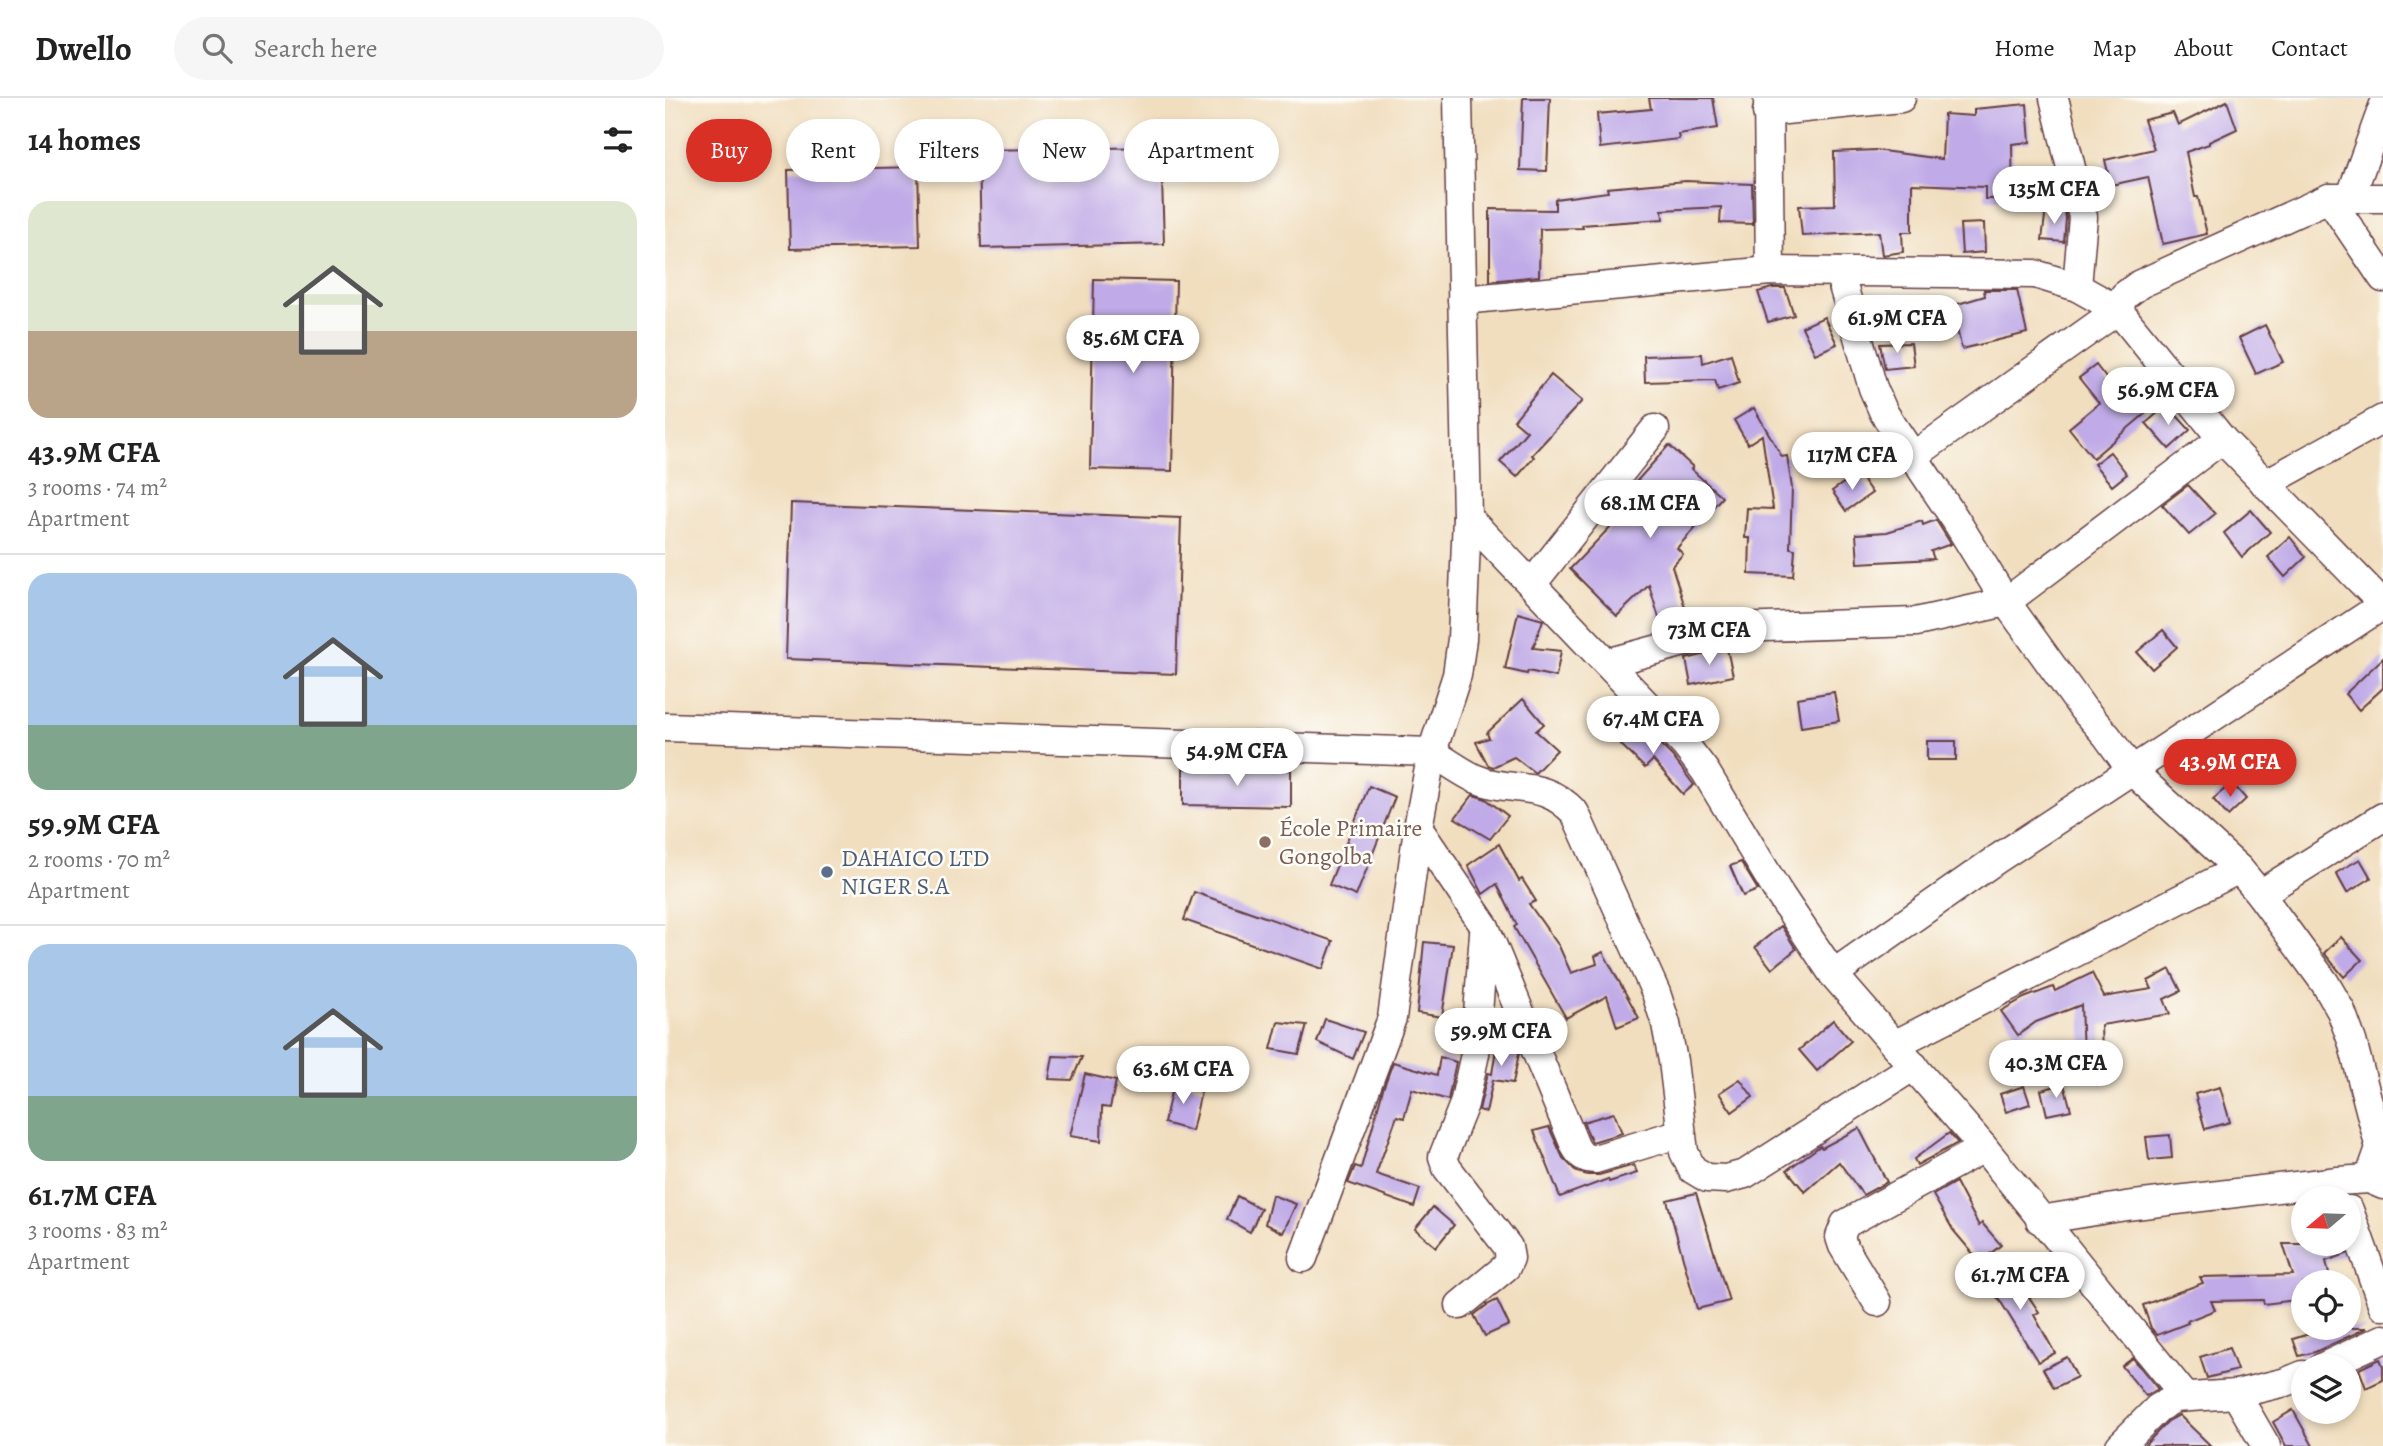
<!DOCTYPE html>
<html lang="en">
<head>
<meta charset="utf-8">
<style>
  :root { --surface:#fff; --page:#f6f6f6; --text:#222; --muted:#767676; --line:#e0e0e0; --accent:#d93025 }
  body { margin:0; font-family:Alegreya,serif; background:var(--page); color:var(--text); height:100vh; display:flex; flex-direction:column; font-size:26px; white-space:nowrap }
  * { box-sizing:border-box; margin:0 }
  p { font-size:23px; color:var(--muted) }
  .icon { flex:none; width:38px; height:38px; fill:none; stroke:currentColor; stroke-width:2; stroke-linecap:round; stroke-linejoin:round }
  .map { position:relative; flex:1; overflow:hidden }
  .side { display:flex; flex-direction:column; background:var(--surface); width:665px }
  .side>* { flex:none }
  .guide { position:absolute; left:21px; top:21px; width:665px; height:63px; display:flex; gap:14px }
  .needle { width:46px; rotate:251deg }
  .tools { position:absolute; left:1626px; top:1088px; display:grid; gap:14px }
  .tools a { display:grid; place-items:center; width:70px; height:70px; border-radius:50%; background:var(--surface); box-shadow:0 4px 10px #0003; font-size:35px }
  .price { position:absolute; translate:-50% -60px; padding:0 16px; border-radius:24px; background:#fff; color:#222; font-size:23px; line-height:46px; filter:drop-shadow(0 2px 4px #0008) }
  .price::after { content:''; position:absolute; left:50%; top:42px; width:21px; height:16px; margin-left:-10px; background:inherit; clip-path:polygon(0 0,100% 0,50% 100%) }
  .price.current { background:var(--accent); color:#fff }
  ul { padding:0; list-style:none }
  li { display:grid; align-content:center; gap:14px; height:371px; padding:0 28px }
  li+li { border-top:2px solid var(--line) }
  li span { display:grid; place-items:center; height:217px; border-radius:21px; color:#555 }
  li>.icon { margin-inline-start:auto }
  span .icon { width:126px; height:126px; fill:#fffc; stroke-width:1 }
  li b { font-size:30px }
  h2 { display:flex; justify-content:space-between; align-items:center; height:84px; padding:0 28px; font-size:30px }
  .tag { padding:0 24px; border-radius:32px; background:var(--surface); box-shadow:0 4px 10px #0003; font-size:24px; line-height:63px }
  .tag.current { background:var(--accent); color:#fff }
  header { display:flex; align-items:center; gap:42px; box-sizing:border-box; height:98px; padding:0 35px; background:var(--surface); border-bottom:2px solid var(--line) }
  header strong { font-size:33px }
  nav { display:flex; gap:38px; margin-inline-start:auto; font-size:24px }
  .search { width:490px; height:63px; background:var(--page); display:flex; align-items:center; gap:18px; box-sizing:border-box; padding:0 24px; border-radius:38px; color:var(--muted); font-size:26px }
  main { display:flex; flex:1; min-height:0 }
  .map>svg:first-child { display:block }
  .building { fill:#c0aae7 }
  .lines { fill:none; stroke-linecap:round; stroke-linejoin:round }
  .street-casing { stroke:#633c41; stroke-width:31 }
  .street { stroke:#fff; stroke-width:28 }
  .education-dot { fill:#8d6e63; stroke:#fdfcf7; stroke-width:2.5 }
  .service-dot { fill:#5c6f8a; stroke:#fdfcf7; stroke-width:2.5 }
  .labels { text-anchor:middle; stroke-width:5; stroke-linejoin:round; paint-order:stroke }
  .education-label { font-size:24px; fill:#785e54; stroke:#fdfcf7; text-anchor:start }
  .service-label { font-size:24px; fill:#4e5e75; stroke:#fdfcf7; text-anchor:start }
</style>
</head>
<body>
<header>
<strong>Dwello</strong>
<div class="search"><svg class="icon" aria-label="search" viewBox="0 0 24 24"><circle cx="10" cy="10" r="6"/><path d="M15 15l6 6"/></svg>Search here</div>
<nav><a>Home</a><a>Map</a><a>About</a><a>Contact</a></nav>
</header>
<main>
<section class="side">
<h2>14 homes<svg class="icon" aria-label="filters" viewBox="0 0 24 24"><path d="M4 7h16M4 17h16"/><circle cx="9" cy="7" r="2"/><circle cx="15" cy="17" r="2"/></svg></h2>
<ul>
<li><span style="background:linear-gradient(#dfe7d0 60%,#b9a48a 0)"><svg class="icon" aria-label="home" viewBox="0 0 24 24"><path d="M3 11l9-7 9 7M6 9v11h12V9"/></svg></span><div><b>43.9M CFA</b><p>3 rooms · 74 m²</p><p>Apartment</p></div></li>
<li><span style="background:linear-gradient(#a9c7e8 70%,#7fa58c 0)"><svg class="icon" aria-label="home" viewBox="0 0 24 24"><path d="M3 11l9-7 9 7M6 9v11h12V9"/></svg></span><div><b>59.9M CFA</b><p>2 rooms · 70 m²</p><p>Apartment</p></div></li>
<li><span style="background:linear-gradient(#a9c7e8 70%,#7fa58c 0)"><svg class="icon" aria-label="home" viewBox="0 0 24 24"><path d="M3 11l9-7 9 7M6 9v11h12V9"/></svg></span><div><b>61.7M CFA</b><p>3 rooms · 83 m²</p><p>Apartment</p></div></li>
</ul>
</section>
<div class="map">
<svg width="1718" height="1348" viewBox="0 0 1718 1348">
  <rect width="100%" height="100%" fill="#fdfcf7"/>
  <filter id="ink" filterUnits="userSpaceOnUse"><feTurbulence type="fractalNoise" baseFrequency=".0143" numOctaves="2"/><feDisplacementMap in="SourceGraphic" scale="14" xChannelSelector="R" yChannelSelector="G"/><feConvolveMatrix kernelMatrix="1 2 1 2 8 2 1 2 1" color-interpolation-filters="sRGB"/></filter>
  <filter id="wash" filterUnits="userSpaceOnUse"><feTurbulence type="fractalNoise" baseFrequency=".00686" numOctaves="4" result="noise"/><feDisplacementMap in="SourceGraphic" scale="28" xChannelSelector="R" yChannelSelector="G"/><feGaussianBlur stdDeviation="1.57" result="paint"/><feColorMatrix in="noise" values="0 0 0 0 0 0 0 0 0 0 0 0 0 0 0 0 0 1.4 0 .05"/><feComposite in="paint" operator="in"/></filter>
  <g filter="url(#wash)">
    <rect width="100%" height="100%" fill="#f1debf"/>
    <g id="blocks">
      <g class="building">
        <path d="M 858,0 L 885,0 L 882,73 L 855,72 Z"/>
        <path d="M 984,0 L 1048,0 L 1053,30 L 1013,36 L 1014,41 L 935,50 L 932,16 L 986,11 Z"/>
        <path d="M 1562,3 L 1572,31 L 1544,44 L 1544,46 L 1521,54 L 1530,99 L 1533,99 L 1542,136 L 1498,146 L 1483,79 L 1446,87 L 1440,62 L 1489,51 L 1479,22 L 1508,15 L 1513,27 Z"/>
        <path d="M 1362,6 L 1365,44 L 1347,46 L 1348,101 L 1320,101 L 1320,89 L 1247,86 L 1247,134 L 1237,134 L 1238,154 L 1217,157 L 1214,134 L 1137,138 L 1134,108 L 1170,107 L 1169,54 L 1210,52 L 1277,61 L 1279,16 L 1309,18 L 1309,11 Z"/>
        <path d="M 496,49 L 499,146 L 316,150 L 314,52 Z"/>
        <path d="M 253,69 L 255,148 L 125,151 L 123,72 Z"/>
        <path d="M 1021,83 L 1087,86 L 1088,126 L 1055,125 L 1056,109 L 997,112 L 998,121 L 917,127 L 918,130 L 875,131 L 874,178 L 825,183 L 825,111 L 890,112 L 890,101 L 943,94 L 942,90 Z"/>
        <path d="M 1381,110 L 1400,114 L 1401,120 L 1399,144 L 1377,142 Z"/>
        <path d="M 1319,125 L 1320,154 L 1297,156 L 1295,126 Z"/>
        <path d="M 429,181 L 511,183 L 507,373 L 425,371 Z"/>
        <path d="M 1107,190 L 1120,190 L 1129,217 L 1103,224 L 1093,194 Z"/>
        <path d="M 1319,192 L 1352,192 L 1362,235 L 1297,251 L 1286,208 L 1320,198 Z"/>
        <path d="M 1159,219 L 1172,246 L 1150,256 L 1137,229 Z"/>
        <path d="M 1600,227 L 1618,264 L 1591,276 L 1574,240 Z"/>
        <path d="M 1246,245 L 1249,268 L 1220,271 L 1215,246 Z"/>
        <path d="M 1037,256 L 1038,265 L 1066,256 L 1074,285 L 1053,292 L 1050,282 L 980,284 L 979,258 Z"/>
        <path d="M 1431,267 L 1452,294 L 1458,289 L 1481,315 L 1428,360 L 1404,330 L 1434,305 L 1414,280 Z"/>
        <path d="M 886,277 L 917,303 L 867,357 L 869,359 L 852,379 L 835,364 L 862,333 L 849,322 Z"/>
        <path d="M 1502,307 L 1525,332 L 1504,351 L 1481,325 Z"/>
        <path d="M 1089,310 L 1117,359 L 1122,358 L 1127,390 L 1125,450 L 1130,451 L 1128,478 L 1084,476 L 1085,440 L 1080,440 L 1082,410 L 1108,411 L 1097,337 L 1083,346 L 1069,322 Z"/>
        <path d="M 1004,347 L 1028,369 L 1026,371 L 1057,399 L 1012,450 L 1018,456 L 1007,468 L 1025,525 L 998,533 L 984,487 L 952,518 L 905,471 L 971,402 L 962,394 Z"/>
        <path d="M 1445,354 L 1462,376 L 1447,388 L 1429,366 Z"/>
        <path d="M 1193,375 L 1207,395 L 1181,413 L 1167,393 Z"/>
        <path d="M 1523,387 L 1550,416 L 1524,437 L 1497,407 Z"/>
        <path d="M 126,405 L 516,420 L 511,576 L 121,561 Z"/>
        <path d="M 1586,412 L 1605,434 L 1577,459 L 1559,435 Z"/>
        <path d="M 1271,422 L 1286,446 L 1266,453 L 1269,461 L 1193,465 L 1191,436 L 1222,434 L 1257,423 L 1258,427 Z"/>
        <path d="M 1625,439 L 1641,459 L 1620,479 L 1603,459 Z"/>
        <path d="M 853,515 L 878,522 L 868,550 L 896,553 L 891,579 L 863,573 L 862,576 L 840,571 Z"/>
        <path d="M 1498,532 L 1512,549 L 1487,571 L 1472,554 Z"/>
        <path d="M 1062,551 L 1068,578 L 1026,587 L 1021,561 Z"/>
        <path d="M 1718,560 L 1718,590 L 1694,612 L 1680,596 Z"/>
        <path d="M 1169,594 L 1174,623 L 1136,629 L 1132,600 Z"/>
        <path d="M 858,601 L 879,626 L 871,633 L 892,652 L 870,675 L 849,659 L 828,669 L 823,667 L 811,644 L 824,640 L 822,635 Z"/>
        <path d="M 979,630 L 1007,658 L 1029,687 L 1018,696 L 988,662 L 980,670 L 945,636 Z"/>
        <rect x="1262" y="643" width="29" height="19"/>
        <path d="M 518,670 L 626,672 L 626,709 L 518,707 Z"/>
        <path d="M 1567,685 L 1581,701 L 1563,718 L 1548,701 Z"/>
        <path d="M 704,688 L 730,699 L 691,798 L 664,787 Z"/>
        <path d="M 808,697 L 821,701 L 843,718 L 825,741 L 790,720 Z"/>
        <path d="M 834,746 L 854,783 L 857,781 L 871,803 L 864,806 L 894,848 L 906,875 L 932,866 L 930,858 L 938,854 L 974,920 L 952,929 L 942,898 L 901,920 L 849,829 L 852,827 L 832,786 L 818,796 L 803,767 Z"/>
        <path d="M 1695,761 L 1706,780 L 1682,795 L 1671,775 Z"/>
        <path d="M 1076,764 L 1093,792 L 1078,798 L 1065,768 Z"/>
        <path d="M 529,794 L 668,843 L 658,871 L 519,822 Z"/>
        <path d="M 1116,828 L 1131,851 L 1107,871 L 1090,849 Z"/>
        <path d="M 1676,839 L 1697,862 L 1679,879 L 1659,855 Z"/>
        <path d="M 759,844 L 788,847 L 777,919 L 752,915 Z"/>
        <path d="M 1505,871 L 1516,893 L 1499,901 L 1505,916 L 1436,927 L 1437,955 L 1418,956 L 1416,907 L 1371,924 L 1353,937 L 1336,913 L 1359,900 L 1388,889 L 1390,893 L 1427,875 L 1439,899 L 1487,891 L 1483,883 Z"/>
        <path d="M 660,921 L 699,934 L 688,961 L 652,944 Z"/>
        <path d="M 1168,922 L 1186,943 L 1152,973 L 1134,952 Z"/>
        <path d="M 613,924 L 642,927 L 634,956 L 606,951 Z"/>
        <path d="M 833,939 L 849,943 L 854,955 L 848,985 L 828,982 L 821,1014 L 814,1012 L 823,975 L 827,976 Z"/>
        <path d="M 388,958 L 417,959 L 407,982 L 384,981 Z"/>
        <path d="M 775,959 L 791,964 L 783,1002 L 747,991 L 739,1020 L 732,1018 L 711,1076 L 755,1091 L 749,1109 L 683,1085 L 690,1068 L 696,1070 L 718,991 L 728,964 L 772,977 Z"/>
        <path d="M 420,976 L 451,983 L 445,1010 L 437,1009 L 436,1043 L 405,1038 Z"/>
        <path d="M 1075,981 L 1088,999 L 1067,1014 L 1054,995 Z"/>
        <path d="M 509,982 L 537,990 L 527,1033 L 499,1025 Z"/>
        <path d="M 1399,986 L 1406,1012 L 1382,1017 L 1376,992 Z"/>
        <path d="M 1359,988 L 1365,1006 L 1341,1014 L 1335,996 Z"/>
        <path d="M 1555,989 L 1565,1024 L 1540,1031 L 1530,996 Z"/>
        <path d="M 949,1015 L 957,1035 L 927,1044 L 918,1024 Z"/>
        <path d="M 884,1029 L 898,1060 L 912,1074 L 923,1077 L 934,1077 L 969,1067 L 972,1075 L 944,1084 L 943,1081 L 895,1099 L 869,1033 Z"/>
        <path d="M 1194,1030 L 1222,1084 L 1198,1097 L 1174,1064 L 1140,1094 L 1122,1072 L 1155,1048 L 1157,1050 Z"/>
        <path d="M 1284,1035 L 1293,1045 L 1252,1067 L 1249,1061 Z"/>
        <path d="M 1505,1037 L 1507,1060 L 1484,1062 L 1481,1039 Z"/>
        <path d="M 1291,1084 L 1314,1128 L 1317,1125 L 1336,1147 L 1315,1164 L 1288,1132 L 1268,1097 Z"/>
        <path d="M 1031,1095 L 1064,1203 L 1032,1211 L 1002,1102 Z"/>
        <path d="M 607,1097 L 631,1106 L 618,1135 L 600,1126 Z"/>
        <path d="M 572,1098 L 596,1111 L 585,1134 L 562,1121 Z"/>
        <path d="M 768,1109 L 789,1127 L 771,1149 L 750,1131 Z"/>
        <path d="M 1618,1146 L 1678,1146 L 1682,1156 L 1661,1163 L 1666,1185 L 1638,1185 L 1638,1201 L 1599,1206 L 1598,1202 L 1546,1203 L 1550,1212 L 1522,1223 L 1523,1225 L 1492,1237 L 1486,1230 L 1478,1207 L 1538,1185 L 1535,1179 L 1628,1177 Z"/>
        <path d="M 1338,1171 L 1356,1187 L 1374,1214 L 1369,1217 L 1390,1255 L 1373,1264 L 1334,1201 L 1313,1183 Z"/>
        <path d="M 832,1202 L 844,1227 L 820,1238 L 809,1217 L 822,1207 Z"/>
        <path d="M 1646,1230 L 1702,1230 L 1650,1254 L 1634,1258 L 1628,1241 L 1647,1235 Z"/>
        <path d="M 1564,1250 L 1572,1272 L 1542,1280 L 1535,1259 Z"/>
        <path d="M 1402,1259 L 1412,1279 L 1389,1290 L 1378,1271 Z"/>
        <path d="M 1468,1260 L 1493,1291 L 1481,1298 L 1457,1268 Z"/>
        <path d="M 1715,1261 L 1718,1268 L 1718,1282 L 1701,1290 L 1694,1271 Z"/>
        <path d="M 1628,1312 L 1648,1348 L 1621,1348 L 1608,1324 Z"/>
        <path d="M 1514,1317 L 1546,1348 L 1479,1348 L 1503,1323 Z"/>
      </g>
    </g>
  </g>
  <g filter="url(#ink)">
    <use href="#blocks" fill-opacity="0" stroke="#633c41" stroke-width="2"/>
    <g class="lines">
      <g class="street-casing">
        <g id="street">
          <path d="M 1103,0 L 1105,173"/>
          <path d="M 1389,0 L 1418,119 L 1412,189"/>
          <path d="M 1102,14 L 1236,0"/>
          <path d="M 1664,100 L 1718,180"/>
          <path d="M 1685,100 L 1718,9"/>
          <path d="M 1174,174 L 1208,290 L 1219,315 L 1290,421 L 1341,504 L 1418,611 L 1442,638 L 1467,673 L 1574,771 L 1595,796 L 1660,885 L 1676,913 L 1687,943 L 1715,1050 L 1704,1081"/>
          <path d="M 797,202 L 1105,173 L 1370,176 L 1412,189 L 1453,212 L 1557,341 L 1718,506"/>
          <path d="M 1247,359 L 1453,212 L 1459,198 L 1475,186 L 1664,100 L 1718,100"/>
          <path d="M 1600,386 L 1718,321"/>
          <path d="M 802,419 L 1020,647 L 1040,673 L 1113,794 L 1168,876 L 1319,1050 L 1520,1298"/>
          <path d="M 867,486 L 990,331"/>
          <path d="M 942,565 L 1071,530 L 1251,524 L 1341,504 L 1557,341"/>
          <path d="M 0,629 L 767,654 C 781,663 795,673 809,680 C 848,697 876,679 910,715 L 991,895 L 1001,926 L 1008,963 L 1019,1054 L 1027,1071 L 1042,1080 L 1061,1081 L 1080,1076 L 1249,968"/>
          <path d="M 753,730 L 820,829 L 910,1048 C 915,1057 919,1061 930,1061 L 1016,1035"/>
          <path d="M 1595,796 L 1718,719"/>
          <path d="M 1168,876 L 1332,761 L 1718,507"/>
          <path d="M 1231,946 L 1574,771"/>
          <path d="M 1684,1112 L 1718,1208"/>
          <path d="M 1375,1122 L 1461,1108 L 1673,1083 L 1704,1081 L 1718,1087"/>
          <path d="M 638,1160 L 727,920 L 753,730 L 767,654 L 792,577 L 797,541 L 802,419 L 793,0"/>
          <path d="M 1212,1204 L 1178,1148 L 1175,1139 L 1180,1126 L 1319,1050"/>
          <path d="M 795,1207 L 841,1169 L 845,1160 L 843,1149 L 782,1070 L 778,1059 L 799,1006 L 810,956 L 819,835"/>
          <path d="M 1658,1269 L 1718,1241"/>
          <path d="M 1571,1296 L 1601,1348"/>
          <path d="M 1455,1348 L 1493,1310 L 1510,1300 L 1571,1296 L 1621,1284 L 1638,1277"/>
        </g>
      </g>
      <use href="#street" class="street"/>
    </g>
  </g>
  <circle class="education-dot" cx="600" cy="744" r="7"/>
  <circle class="service-dot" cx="162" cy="774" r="7"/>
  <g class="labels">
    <g class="education-label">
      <text x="614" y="738">École Primaire<tspan x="614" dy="28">Gongolba</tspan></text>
    </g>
    <g class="service-label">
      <text x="176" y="768">DAHAICO LTD<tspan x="176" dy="28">NIGER S.A</tspan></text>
    </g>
  </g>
</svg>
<div class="tools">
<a><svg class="needle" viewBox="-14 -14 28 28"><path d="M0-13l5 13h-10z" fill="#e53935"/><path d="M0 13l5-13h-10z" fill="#767676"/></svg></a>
<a><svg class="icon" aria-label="locate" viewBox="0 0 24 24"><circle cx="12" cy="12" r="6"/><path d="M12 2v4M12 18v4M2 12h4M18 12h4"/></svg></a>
<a><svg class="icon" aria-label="layers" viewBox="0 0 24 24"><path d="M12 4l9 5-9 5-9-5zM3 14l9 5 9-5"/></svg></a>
</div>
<b class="price" style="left:1389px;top:128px">135M CFA</b>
<b class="price" style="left:1232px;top:257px">61.9M CFA</b>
<b class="price" style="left:468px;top:277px">85.6M CFA</b>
<b class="price" style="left:1503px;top:329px">56.9M CFA</b>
<b class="price" style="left:1187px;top:394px">117M CFA</b>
<b class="price" style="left:985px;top:442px">68.1M CFA</b>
<b class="price" style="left:1044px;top:569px">73M CFA</b>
<b class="price" style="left:988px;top:658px">67.4M CFA</b>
<b class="price" style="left:572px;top:690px">54.9M CFA</b>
<b class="price current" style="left:1565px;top:701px">43.9M CFA</b>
<b class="price" style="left:836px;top:970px">59.9M CFA</b>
<b class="price" style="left:1391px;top:1002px">40.3M CFA</b>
<b class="price" style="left:518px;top:1008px">63.6M CFA</b>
<b class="price" style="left:1355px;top:1214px">61.7M CFA</b>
<div class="guide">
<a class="tag current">Buy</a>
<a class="tag">Rent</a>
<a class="tag">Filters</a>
<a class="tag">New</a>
<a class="tag">Apartment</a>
</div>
</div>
</main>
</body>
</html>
